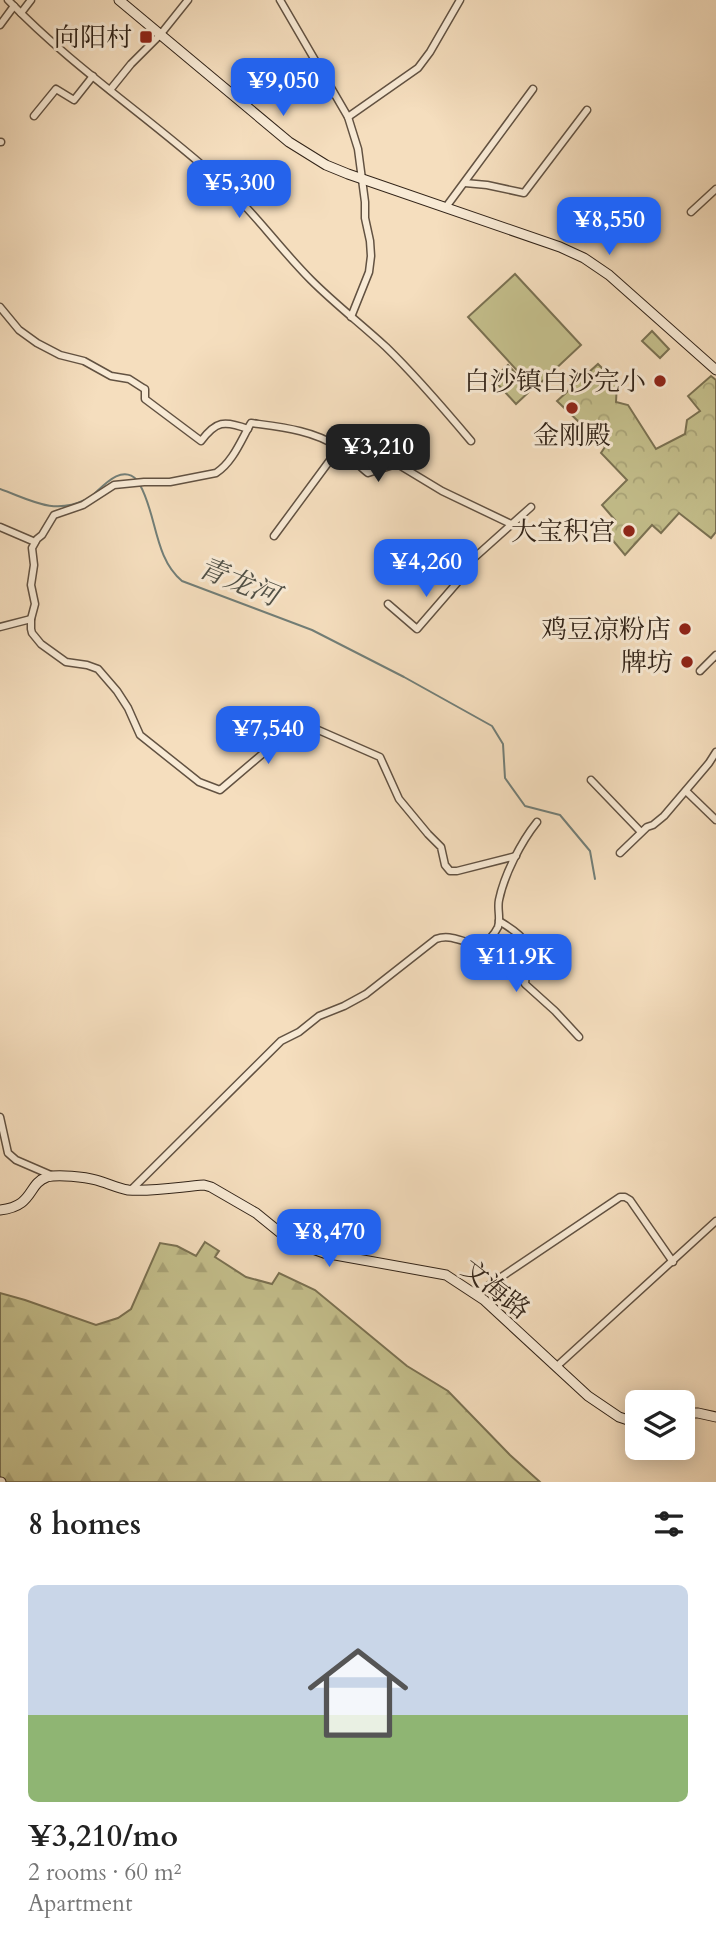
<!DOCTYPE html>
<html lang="en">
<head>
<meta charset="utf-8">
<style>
  :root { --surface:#fff; --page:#f6f6f6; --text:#222; --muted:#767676; --line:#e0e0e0; --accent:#2563eb }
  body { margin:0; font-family:Cardo,"Noto Serif SC",serif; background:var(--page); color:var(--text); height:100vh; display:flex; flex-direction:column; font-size:26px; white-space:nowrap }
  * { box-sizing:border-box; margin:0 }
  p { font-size:23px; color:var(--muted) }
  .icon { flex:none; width:38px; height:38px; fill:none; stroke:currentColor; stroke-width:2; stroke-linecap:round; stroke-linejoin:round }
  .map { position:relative; height:1482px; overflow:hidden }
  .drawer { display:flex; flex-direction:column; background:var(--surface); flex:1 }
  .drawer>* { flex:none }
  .fabs { position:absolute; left:625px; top:1390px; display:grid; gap:14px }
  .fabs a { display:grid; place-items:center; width:70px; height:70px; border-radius:10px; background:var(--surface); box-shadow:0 4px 18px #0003; font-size:35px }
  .price { position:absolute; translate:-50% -60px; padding:0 16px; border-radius:14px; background:var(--accent); color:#fff; font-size:23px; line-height:46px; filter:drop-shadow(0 2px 4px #0008) }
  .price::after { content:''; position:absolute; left:50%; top:42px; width:21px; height:16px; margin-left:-10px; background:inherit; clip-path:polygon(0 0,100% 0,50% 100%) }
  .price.current { background:#222; color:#fff }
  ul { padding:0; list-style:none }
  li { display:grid; align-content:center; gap:14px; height:371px; padding:0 28px }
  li+li { border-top:2px solid var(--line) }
  li span { display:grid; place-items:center; height:217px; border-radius:10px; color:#555 }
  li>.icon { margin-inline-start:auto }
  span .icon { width:126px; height:126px; fill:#fffc; stroke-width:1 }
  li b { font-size:30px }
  h2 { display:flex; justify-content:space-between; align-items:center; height:84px; padding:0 28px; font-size:30px }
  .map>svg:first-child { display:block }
  .forest { fill:url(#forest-firs); stroke:#7a7152; stroke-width:2 }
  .park { fill:url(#park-crowns); stroke:#7a7152; stroke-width:2 }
  .pitch { fill:#c4bf8c; stroke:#7a7152; stroke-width:2 }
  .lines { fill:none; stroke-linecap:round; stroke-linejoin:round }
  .stream { stroke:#727e77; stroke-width:2 }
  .street-casing { stroke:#625242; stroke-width:9 }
  .secondary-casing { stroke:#312318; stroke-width:11 }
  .street { stroke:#f8ead5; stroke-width:6 }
  .secondary { stroke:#f8ead5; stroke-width:9 }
  .poi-dot { fill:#8f2418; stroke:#f8ead5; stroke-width:2.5 }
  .labels { text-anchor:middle; stroke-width:6; stroke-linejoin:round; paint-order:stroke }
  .poi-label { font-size:26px; fill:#312318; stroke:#f8ead5; text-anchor:end }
  .street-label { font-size:26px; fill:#312318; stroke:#f8ead5 }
  .water-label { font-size:28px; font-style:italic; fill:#515147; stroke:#f8ead5 }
</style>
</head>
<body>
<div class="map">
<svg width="716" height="1482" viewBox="0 0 716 1482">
  <defs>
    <pattern id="forest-firs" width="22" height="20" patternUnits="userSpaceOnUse" patternTransform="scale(1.75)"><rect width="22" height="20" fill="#c4bf8c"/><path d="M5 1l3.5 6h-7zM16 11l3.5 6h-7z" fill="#a9a478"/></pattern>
    <pattern id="park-crowns" width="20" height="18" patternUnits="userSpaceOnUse" patternTransform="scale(1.75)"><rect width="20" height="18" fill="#c4bf8c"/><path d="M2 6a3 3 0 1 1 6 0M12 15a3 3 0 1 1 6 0" fill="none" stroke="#a9a478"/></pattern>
  </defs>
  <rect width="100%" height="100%" fill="#f5debe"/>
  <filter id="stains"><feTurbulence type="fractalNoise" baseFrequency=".00286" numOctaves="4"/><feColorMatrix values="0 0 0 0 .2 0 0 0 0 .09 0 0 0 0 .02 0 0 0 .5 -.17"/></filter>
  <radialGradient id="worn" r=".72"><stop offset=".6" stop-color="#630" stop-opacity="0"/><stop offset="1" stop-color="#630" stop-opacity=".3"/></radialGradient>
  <path class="forest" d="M 205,1242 L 219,1251 L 215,1257 L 246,1277 L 272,1284 L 279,1273 L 315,1290 L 407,1366 L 448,1391 L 510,1455 L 540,1482 L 0,1482 L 0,1293 L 25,1300 L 96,1325 L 118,1318 L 131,1309 L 160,1243 L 177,1246 L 196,1256 Z"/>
  <path class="park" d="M 598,364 L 617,383 L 616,402 L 628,405 L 656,449 L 685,434 L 687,420 L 700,411 L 688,396 L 711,376 L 716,380 L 716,532 L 711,538 L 679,513 L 661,533 L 652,525 L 625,555 L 605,531 L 615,520 L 602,505 L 627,480 L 601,453 L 605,447 L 557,401 Z"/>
  <g class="pitch">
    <path d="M 515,274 L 581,345 L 534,389 L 468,317 Z"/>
    <path d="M 652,331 L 669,349 L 660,358 L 642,341 Z"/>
    <path d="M 508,365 L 531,390 L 516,404 L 493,379 Z"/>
  </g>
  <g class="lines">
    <g class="stream">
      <path d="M 140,485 C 157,515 154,558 182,581 L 312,630 L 404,677 L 492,726 L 503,744 L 505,778 L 525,806 L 560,815 L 590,851 L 595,879"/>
      <path d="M 0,489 C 31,500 53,515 85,500"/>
      <path d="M 93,495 C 104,485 122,464 137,480"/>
    </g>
    <g class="street-casing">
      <g id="street">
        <path d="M 8,0 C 72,67 149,117 218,179 C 252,209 278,247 311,280 C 335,304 361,324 386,347 C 416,376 444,409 471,441"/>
        <path d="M 280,0 L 348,117 L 358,149 L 365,202 L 365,218 L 370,241 L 371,256 L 369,272 L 351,317"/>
        <path d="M 21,13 L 31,0"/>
        <path d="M 0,25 L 14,6"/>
        <path d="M 110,90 L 131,64 L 160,35 L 188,0"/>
        <path d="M 34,116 L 56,89 L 74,100 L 93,76"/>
        <path d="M 348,117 L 418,68 L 430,52 L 460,0"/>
        <path d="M 0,142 L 1,142"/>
        <path d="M 465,183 L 487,185 L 524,193 L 587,110"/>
        <path d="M 446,207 L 533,89"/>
        <path d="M 691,212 L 716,189"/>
        <path d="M 0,307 L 19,330 L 37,343 L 60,355 L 84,361 L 111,376 L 129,379 L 143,388 L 145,389 L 145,399 L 201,441 C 216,421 224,420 248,429"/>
        <path d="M 511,524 L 442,491 L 399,465 L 393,465 L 368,473 C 358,465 349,455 338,447 C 313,430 280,427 251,423 C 241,440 233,462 216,473 L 170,482 L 144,482 L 114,485 L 83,505 L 54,515 L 42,535 L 37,539 L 32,548 L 34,565 L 31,585 L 35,604 L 31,619 L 31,629 L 32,633 L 41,644 L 66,662 L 87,665 L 98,669 L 117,691 L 128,708 L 140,735 L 199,782 L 220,790 L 300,722 L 380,757 L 399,799 L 428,834 L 441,847 L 445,865 L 450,871 L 457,871 L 516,856"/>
        <path d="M 0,527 L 35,542"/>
        <path d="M 274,536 L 339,448"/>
        <path d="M 388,604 L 417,629 L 469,569 L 465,566 L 531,507"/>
        <path d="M 0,627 L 31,619"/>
        <path d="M 700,671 L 716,655"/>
        <path d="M 591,780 L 641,832"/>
        <path d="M 686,791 L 716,820"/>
        <path d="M 620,853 L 647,827 L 653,825 L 664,816 L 709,763 L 716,752"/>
        <path d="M 499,921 C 535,942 528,946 525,984 L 555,1011 L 579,1037"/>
        <path d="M 0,1117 L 8,1153 L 16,1160 L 53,1176"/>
        <path d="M 131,1190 L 281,1041 L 299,1032 L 319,1016 L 344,1006 L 366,994 L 436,939 C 454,932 468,948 483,942 C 490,940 495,933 498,927 C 501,918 497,909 499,900 C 504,875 521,842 537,822"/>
        <path d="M 476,1294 L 620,1197 L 625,1197 L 630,1200 L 673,1262"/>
        <path d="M 556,1367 L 716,1221"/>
      </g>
    </g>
    <g class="secondary-casing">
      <g id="secondary">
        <path d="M 119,0 L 289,142 L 326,165 L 348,174 L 560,247 L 584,258 L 609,275 L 716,370"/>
        <path d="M 0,1210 C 35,1206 27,1184 47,1177 C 58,1174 85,1177 96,1180 C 107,1183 117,1188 128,1190 C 152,1192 179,1187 204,1185 L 211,1187 L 256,1213 L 288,1239 L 296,1243 L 324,1253 L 446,1275 L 484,1300 L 588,1396 L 619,1417 L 637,1423"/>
        <path d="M 682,1413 L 698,1413 L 716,1417"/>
        <path d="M 0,1482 L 1,1482"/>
      </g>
    </g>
    <use href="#street" class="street"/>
    <use href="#secondary" class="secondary"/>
  </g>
  <g class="poi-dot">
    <rect x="139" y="30" width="14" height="14" rx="3.5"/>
    <circle cx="660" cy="381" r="7"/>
    <circle cx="572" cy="408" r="7"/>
    <circle cx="629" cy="531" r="7"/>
    <circle cx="685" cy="629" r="7"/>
    <circle cx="687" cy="662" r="7"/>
  </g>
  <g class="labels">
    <g class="poi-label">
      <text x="132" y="46">向阳村</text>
      <text x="646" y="390">白沙镇白沙完小</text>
      <text x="572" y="444" text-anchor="middle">金刚殿</text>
      <text x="615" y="540">大宝积宫</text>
      <text x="671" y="638">鸡豆凉粉店</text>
      <text x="673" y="671">牌坊</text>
    </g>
    <g class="street-label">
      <text transform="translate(496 1289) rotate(38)" y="9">文海路</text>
    </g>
    <g class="water-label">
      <text transform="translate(239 581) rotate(22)" y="10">青龙河</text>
    </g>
  </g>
  <rect width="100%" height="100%" filter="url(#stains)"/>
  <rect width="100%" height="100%" fill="url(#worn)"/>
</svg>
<div class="fabs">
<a><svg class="icon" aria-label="layers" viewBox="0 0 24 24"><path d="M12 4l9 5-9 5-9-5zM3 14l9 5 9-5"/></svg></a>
</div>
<b class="price" style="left:283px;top:118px">¥9,050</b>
<b class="price" style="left:239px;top:220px">¥5,300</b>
<b class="price" style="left:609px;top:257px">¥8,550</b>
<b class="price current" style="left:378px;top:484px">¥3,210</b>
<b class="price" style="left:426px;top:599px">¥4,260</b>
<b class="price" style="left:268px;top:766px">¥7,540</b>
<b class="price" style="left:516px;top:994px">¥11.9K</b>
<b class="price" style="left:329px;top:1269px">¥8,470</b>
</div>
<section class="drawer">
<h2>8 homes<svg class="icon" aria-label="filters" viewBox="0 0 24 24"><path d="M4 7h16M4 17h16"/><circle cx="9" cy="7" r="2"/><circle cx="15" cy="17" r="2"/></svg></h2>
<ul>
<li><span style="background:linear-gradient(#c9d6e8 60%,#8fb573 0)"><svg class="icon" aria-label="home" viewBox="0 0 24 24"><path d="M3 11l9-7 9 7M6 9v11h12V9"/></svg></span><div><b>¥3,210/mo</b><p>2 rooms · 60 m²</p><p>Apartment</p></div></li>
</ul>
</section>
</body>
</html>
